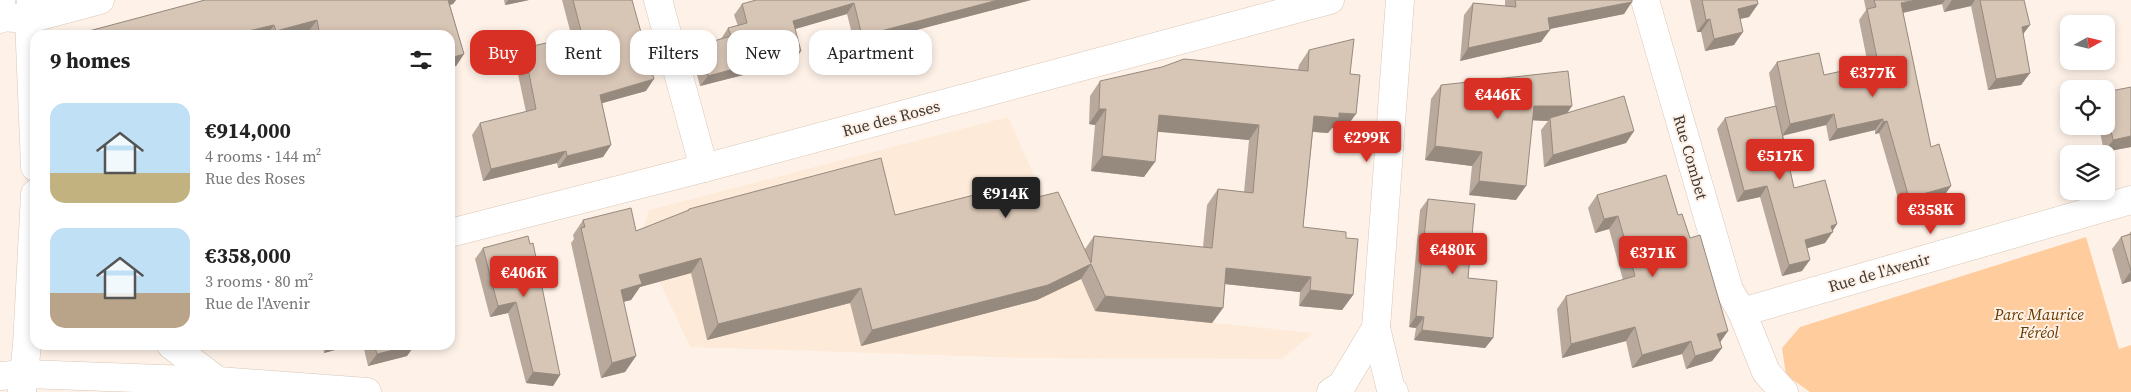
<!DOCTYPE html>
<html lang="en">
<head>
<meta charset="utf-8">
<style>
  :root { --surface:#fff; --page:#f2f2f2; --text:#222; --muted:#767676; --accent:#d93025 }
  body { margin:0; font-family:"Source Serif 4",serif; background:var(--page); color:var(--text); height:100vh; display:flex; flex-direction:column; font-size:19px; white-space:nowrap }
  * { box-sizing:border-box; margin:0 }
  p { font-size:16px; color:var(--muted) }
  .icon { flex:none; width:28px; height:28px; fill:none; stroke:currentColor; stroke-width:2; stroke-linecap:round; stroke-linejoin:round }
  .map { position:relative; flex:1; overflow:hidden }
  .sheet { position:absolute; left:30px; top:30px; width:425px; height:320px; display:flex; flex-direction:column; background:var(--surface); border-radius:15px; box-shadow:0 2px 8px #0003 }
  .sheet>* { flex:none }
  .guide { position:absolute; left:470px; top:30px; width:475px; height:45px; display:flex; gap:10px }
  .needle { width:32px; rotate:82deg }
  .tools { position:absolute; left:2060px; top:15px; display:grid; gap:10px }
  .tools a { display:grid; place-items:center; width:55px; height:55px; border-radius:10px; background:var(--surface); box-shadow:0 2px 8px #0003; font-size:25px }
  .price { position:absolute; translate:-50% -42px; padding:0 11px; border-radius:5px; background:var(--accent); color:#fff; font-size:16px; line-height:32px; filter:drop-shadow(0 1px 2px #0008) }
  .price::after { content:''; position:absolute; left:50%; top:30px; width:15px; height:11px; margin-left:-8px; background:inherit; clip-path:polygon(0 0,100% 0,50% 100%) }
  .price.active { background:#222; color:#fff }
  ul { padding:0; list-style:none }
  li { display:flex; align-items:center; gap:15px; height:125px; padding:0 20px }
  li span { display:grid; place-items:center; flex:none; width:140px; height:100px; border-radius:15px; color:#555 }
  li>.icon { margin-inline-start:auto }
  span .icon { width:60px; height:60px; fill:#fffc; stroke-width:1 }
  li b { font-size:21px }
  h2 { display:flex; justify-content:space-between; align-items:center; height:60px; padding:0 20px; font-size:21px }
  .tag { padding:0 18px; border-radius:15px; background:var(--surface); box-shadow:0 2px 8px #0003; font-size:18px; line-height:45px }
  .tag.active { background:var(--accent); color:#fff }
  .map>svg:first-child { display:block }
  .built { fill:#feead8 }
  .green { fill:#ffcc9e }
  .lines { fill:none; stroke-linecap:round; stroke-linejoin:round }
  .pedestrian-casing { stroke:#d8c6b6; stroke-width:29 }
  .minor-casing { stroke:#d8c6b6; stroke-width:29 }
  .secondary-casing { stroke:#d8c6b6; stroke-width:29 }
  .trunk-casing { stroke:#d8c6b6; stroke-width:29 }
  .pedestrian { stroke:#fff; stroke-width:28 }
  .minor { stroke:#fff; stroke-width:28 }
  .secondary { stroke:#fff; stroke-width:28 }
  .trunk { stroke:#fff; stroke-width:28 }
  .wall { fill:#b9a99c }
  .shaded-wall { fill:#968a7f }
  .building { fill:#d7c5b5; stroke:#968a7f }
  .labels { text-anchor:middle; stroke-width:4; stroke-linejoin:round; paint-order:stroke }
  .street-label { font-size:16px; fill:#403933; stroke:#fef2e8 }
  .park-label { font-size:16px; font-style:italic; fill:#683a00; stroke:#fef2e8 }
</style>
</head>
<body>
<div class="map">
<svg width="2131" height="392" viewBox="0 0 2131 392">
  <rect width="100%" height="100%" fill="#fef2e8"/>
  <path class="built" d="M 1008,117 L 1095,311 L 1313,333 L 1282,359 L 1025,358 L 690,347 L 640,240 L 649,210 Z"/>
  <path class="green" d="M 2086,237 L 2119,349 L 2131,345 L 2131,392 L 1810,392 L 1786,375 L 1782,348 L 1800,327 Z"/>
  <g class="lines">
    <g class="pedestrian-casing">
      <path id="pedestrian" d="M 1742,312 L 1766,372 L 1784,392"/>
    </g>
    <g class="minor-casing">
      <g id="minor">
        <path d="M 658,0 L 704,168"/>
        <path d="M 1645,0 L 1729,290 L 1742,312 L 2131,200"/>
        <path d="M 0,17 L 29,19 L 100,0"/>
        <path d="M 450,233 L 704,168 L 1330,0"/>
        <path d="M 1376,328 L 1400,0"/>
      </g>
    </g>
    <g class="secondary-casing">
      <g id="secondary">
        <path d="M 31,0 L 29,19 L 35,167"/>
        <path d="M 0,19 L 1,0"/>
        <path d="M 0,376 L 25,374"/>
        <path d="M 22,392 L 27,345 L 35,194"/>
      </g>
    </g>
    <g class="trunk-casing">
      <g id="trunk">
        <path d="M 1376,328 L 1391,390 L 1394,392"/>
        <path d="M 171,345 L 218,381"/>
        <path d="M 25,374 L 218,381 L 367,392"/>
        <path d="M 1331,392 L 1342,385 L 1376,328"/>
      </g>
    </g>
    <use href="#pedestrian" class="pedestrian"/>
    <use href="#minor" class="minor"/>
    <use href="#secondary" class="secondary"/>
    <use href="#trunk" class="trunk"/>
  </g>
  <g class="wall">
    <path d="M 205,0 L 456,0 L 453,4 L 450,5 L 464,54 L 456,66 L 450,35 L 309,35 L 308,32 L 295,35 L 74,35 Z"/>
    <path d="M 504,0 L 529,0 L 505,5 Z"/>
    <path d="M 562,0 L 632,0 L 646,91 L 602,103 L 611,145 L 603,157 L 558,168 L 557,163 L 483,181 L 472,135 L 480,123 L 526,112 L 515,60 L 524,48 L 572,38 Z"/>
    <path d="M 1031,0 L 855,46 L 847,14 L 795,29 L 794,62 L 700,86 L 692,56 L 700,45 L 721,39 L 728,28 L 738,26 L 734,15 L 742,4 Z"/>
    <path d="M 1505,0 L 1632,0 L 1624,14 L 1549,29 L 1541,42 L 1460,61 L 1464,15 L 1473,3 L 1505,6 Z"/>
    <path d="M 1690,0 L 1757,0 L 1758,4 L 1749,17 L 1740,19 L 1734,45 L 1705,51 L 1701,32 L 1697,32 Z"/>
    <path d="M 1864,0 L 2024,0 L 2023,35 L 2030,73 L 2021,85 L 1988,90 L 1971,6 L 1944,12 L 1942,4 L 1903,13 L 1931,147 L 1951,186 L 1943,197 L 1901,209 L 1879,133 L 1875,134 L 1875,130 L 1829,141 L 1826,125 L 1783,135 L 1794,188 L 1833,232 L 1825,243 L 1807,248 L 1802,271 L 1782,276 L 1760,197 L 1737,202 L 1717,129 L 1725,118 L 1775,106 L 1769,73 L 1777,62 L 1824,75 L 1868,65 L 1859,20 L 1866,10 Z"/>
    <path d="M 1309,50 L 1345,129 L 1332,128 L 1328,133 L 1313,132 L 1303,227 L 1346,238 L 1353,295 L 1342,310 L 1299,306 L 1300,292 L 1225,284 L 1223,308 L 1212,323 L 1095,311 L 1081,279 L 1037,300 L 861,346 L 850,303 L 707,340 L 691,273 L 640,287 L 631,300 L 623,302 L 636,356 L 625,372 L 601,378 L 571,243 L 574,239 L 573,235 L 583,220 L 636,231 L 687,211 L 689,209 L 895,215 L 994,208 L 1085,249 L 1094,236 L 1203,247 L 1207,205 L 1218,189 L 1244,192 L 1249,140 L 1158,131 L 1144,177 L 1091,171 L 1095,125 L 1089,124 L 1090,96 L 1100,81 L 1298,70 L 1299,65 Z"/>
    <path d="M 1441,85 L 1568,112 L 1634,131 L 1626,143 L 1544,167 L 1541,130 L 1548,121 L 1532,120 L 1516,200 L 1469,195 L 1472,166 L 1425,160 L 1431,99 Z"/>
    <path d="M 2106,92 L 2131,147 L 2104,152 L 2099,126 L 2106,126 Z"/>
    <path d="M 1597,195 L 1678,215 L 1722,348 L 1712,361 L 1686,369 L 1682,354 L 1632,368 L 1626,341 L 1562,358 L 1557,309 L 1566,296 L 1623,280 L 1609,229 L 1595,233 L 1588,208 Z"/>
    <path d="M 1428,199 L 1468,278 L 1493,338 L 1485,348 L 1414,340 L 1416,328 L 1409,327 L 1420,210 Z"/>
    <path d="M 2131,231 L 2131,281 L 2122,284 L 2112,249 L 2121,237 L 2129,234 Z"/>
    <path d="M 483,248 L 560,375 L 553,386 L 526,383 L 508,313 L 490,317 L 475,259 Z"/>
    <path d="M 323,345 L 353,345 L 324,353 Z"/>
    <path d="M 356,345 L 414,345 L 407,356 L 368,366 L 364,349 L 358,350 Z"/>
  </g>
  <g class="shaded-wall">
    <path d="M 444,0 L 456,0 L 453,4 L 439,8 Z"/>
    <path d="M 508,0 L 529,0 L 505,5 Z"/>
    <path d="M 998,0 L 1031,0 L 855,46 L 862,36 Z"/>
    <path d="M 1916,0 L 1945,0 L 1942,4 L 1892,15 L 1901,3 Z"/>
    <path d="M 1952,0 L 1975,0 L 1971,6 L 1944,12 Z"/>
    <path d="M 1632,2 L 1624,14 L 1540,31 L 1548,18 Z"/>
    <path d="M 854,3 L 847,14 L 785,32 L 793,21 Z"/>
    <path d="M 1758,4 L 1749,17 L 1730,21 L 1738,9 Z"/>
    <path d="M 1710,19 L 1701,32 L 1697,32 L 1706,20 Z"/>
    <path d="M 317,20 L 308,32 L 295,35 L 273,35 L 276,31 Z"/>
    <path d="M 274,25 L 267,35 L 231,35 Z"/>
    <path d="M 2030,25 L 2021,37 L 2022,27 Z"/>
    <path d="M 1550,30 L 1541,42 L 1460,61 L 1468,48 Z"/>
    <path d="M 1743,32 L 1734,45 L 1705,51 L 1714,39 Z"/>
    <path d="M 801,51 L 794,62 L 700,86 L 708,76 Z"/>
    <path d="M 464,54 L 456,66 L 450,68 L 450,58 Z"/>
    <path d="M 2030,73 L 2021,85 L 1988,90 L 1996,79 Z"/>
    <path d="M 654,79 L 646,91 L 592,106 L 600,95 Z"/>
    <path d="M 1534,106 L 1572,106 L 1562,121 L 1550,118 L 1548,121 L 1524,120 Z"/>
    <path d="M 1099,109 L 1106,109 L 1095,125 L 1089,124 Z"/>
    <path d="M 1339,113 L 1356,114 L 1345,129 L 1332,128 L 1328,133 L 1304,131 L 1314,116 Z"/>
    <path d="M 1834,114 L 1826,125 L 1782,136 L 1790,124 Z"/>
    <path d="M 1159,115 L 1259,125 L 1249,140 L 1149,131 Z"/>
    <path d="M 1883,119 L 1875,130 L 1829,141 L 1837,129 Z"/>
    <path d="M 1887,121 L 1879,133 L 1875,134 L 1883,122 Z"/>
    <path d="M 1634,131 L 1626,143 L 1544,167 L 1553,155 Z"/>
    <path d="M 2131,136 L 2131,147 L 2104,152 L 2113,140 Z"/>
    <path d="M 611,145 L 603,157 L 558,168 L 567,156 Z"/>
    <path d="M 1435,146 L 1482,152 L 1472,166 L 1425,160 Z"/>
    <path d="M 566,151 L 557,163 L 483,181 L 491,169 Z"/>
    <path d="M 1102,156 L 1155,162 L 1144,177 L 1091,171 Z"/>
    <path d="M 1479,181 L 1526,186 L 1516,200 L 1469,195 Z"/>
    <path d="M 1767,186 L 1760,197 L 1737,202 L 1744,191 Z"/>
    <path d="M 1951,186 L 1943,197 L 1901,209 L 1909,198 Z"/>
    <path d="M 1618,216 L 1609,229 L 1595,233 L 1604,219 Z"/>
    <path d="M 1837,224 L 1825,243 L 1798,251 L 1805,240 L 1831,226 Z"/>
    <path d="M 701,258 L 691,273 L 640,287 L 631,300 L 610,305 L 621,290 L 639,275 Z"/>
    <path d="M 1810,260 L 1802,271 L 1782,276 L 1789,265 Z"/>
    <path d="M 1091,264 L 1081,279 L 1037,300 L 861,346 L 872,330 Z"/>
    <path d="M 1226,268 L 1311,277 L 1300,292 L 1215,283 Z"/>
    <path d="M 2131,271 L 2131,281 L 2122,284 Z"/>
    <path d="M 861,288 L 850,303 L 707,340 L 718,324 Z"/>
    <path d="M 1310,290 L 1353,295 L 1342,310 L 1299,306 Z"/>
    <path d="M 1105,296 L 1223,308 L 1212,323 L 1095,311 Z"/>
    <path d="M 516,302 L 508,313 L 490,317 L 498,306 Z"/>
    <path d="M 1416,316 L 1424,317 L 1416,328 L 1409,327 Z"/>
    <path d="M 1635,327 L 1626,341 L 1562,358 L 1571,344 Z"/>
    <path d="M 1422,330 L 1493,338 L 1485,348 L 1414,340 Z"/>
    <path d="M 1728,331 L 1719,344 L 1717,334 Z"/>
    <path d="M 1691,341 L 1682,354 L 1632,368 L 1642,355 Z"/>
    <path d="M 330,345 L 353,345 L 324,353 Z"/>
    <path d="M 361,345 L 367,345 L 364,349 L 358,350 Z"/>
    <path d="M 415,345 L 407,356 L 368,366 L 377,354 Z"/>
    <path d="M 1722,348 L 1712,361 L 1686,369 L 1695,356 Z"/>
    <path d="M 636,356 L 625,372 L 601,378 L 612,363 Z"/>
    <path d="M 533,372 L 560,375 L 553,386 L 526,383 Z"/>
  </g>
  <g class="building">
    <path d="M 205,0 L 448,0 L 464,54 L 450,58 L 450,35 L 320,35 L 317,20 L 276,31 L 274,25 L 231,35 L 74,35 Z"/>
    <path d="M 573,0 L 632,0 L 654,79 L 600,95 L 611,145 L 567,156 L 566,151 L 491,169 L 480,123 L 536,109 L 524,48 L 582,35 Z"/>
    <path d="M 756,0 L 998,0 L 862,36 L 854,3 L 793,21 L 801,51 L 708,76 L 700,45 L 731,36 L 728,28 L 747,23 L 742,4 Z"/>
    <path d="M 1515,0 L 1632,0 L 1632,2 L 1548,18 L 1550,30 L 1468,48 L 1473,3 L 1516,7 Z"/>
    <path d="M 1702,0 L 1757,0 L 1758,4 L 1738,9 L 1743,32 L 1714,39 L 1710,19 L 1706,20 Z"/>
    <path d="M 1874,0 L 1916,0 L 1901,3 L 1931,147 L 1939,144 L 1951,186 L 1909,198 L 1887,121 L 1883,122 L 1883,119 L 1837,129 L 1834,114 L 1790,124 L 1777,62 L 1819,53 L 1824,75 L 1878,63 L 1867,9 L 1876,7 Z"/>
    <path d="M 1980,0 L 2024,0 L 2030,25 L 2022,27 L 2030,73 L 1996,79 Z"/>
    <path d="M 1354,39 L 1350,74 L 1360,75 L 1356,114 L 1339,113 L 1339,118 L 1314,116 L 1303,227 L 1346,232 L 1346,238 L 1358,239 L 1353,295 L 1310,290 L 1311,277 L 1226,268 L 1223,308 L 1105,296 L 1091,264 L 1048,285 L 872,330 L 861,288 L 718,324 L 701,258 L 639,275 L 642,284 L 621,290 L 636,356 L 612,363 L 581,228 L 585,227 L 583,220 L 631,208 L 636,231 L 689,210 L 689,209 L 881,158 L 895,215 L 990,191 L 994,208 L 1058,192 L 1091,263 L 1094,236 L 1212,248 L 1218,189 L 1253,193 L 1259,125 L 1159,115 L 1155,162 L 1102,156 L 1106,109 L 1099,109 L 1100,81 L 1162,67 L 1184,59 L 1308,71 L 1309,50 Z"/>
    <path d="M 1568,71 L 1572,106 L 1534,106 L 1526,186 L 1479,181 L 1482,152 L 1435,146 L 1441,85 Z"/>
    <path d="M 2131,87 L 2131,136 L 2113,140 L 2106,106 L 2106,92 Z"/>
    <path d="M 1624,96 L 1634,131 L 1553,155 L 1550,118 Z"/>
    <path d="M 1776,106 L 1794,188 L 1825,180 L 1837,224 L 1831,226 L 1833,232 L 1805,240 L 1810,260 L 1789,265 L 1767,186 L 1744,191 L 1725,118 Z"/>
    <path d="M 1666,175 L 1678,215 L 1682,214 L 1690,238 L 1700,235 L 1728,331 L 1717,334 L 1722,348 L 1695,356 L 1691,341 L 1642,355 L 1635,327 L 1571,344 L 1566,296 L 1635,276 L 1618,216 L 1604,219 L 1597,195 Z"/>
    <path d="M 1428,199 L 1475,204 L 1468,278 L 1497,281 L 1493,338 L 1422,330 L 1424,317 L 1416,316 Z"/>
    <path d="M 2131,234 L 2131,271 L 2121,237 Z"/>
    <path d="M 528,236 L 530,244 L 533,243 L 560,375 L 533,372 L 516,302 L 498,306 L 483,248 Z"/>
    <path d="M 374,345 L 414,345 L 377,354 Z"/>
  </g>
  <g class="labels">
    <g class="street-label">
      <text transform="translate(891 118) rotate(-15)" y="6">Rue des Roses</text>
      <text transform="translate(1691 157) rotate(74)" y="6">Rue Combet</text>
      <text transform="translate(1879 272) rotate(-16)" y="6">Rue de l'Avenir</text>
    </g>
    <g class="park-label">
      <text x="2039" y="320">Parc Maurice<tspan x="2039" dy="18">Féréol</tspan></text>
    </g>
  </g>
</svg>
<div class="tools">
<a><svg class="needle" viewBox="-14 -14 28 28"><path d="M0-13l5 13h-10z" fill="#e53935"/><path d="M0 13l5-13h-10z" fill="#767676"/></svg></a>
<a><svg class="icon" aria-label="locate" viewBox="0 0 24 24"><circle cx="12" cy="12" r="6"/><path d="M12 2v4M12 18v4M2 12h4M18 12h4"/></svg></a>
<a><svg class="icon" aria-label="layers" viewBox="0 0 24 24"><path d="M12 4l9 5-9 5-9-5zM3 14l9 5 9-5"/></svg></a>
</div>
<b class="price" style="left:1873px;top:98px">€377K</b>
<b class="price" style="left:1498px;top:120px">€446K</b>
<b class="price" style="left:1367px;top:163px">€299K</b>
<b class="price" style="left:1780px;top:181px">€517K</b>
<b class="price active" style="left:1006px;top:219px">€914K</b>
<b class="price" style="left:1931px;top:235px">€358K</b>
<b class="price" style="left:1453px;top:275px">€480K</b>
<b class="price" style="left:1653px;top:278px">€371K</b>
<b class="price" style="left:524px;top:298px">€406K</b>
<div class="guide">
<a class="tag active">Buy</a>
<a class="tag">Rent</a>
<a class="tag">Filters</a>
<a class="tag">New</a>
<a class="tag">Apartment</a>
</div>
<section class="sheet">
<h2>9 homes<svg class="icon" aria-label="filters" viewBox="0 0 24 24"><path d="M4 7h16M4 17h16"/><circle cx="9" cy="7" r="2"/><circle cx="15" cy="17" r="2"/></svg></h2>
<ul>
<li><span style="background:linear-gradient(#bfe0f5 70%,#c2b280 0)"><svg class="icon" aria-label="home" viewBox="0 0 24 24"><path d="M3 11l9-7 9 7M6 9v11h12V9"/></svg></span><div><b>€914,000</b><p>4 rooms · 144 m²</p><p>Rue des Roses</p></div></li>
<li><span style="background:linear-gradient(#bfe0f5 65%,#b9a48a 0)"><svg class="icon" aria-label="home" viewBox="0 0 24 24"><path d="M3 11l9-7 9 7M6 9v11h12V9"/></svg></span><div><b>€358,000</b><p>3 rooms · 80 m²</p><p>Rue de l'Avenir</p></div></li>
</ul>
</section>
</div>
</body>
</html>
